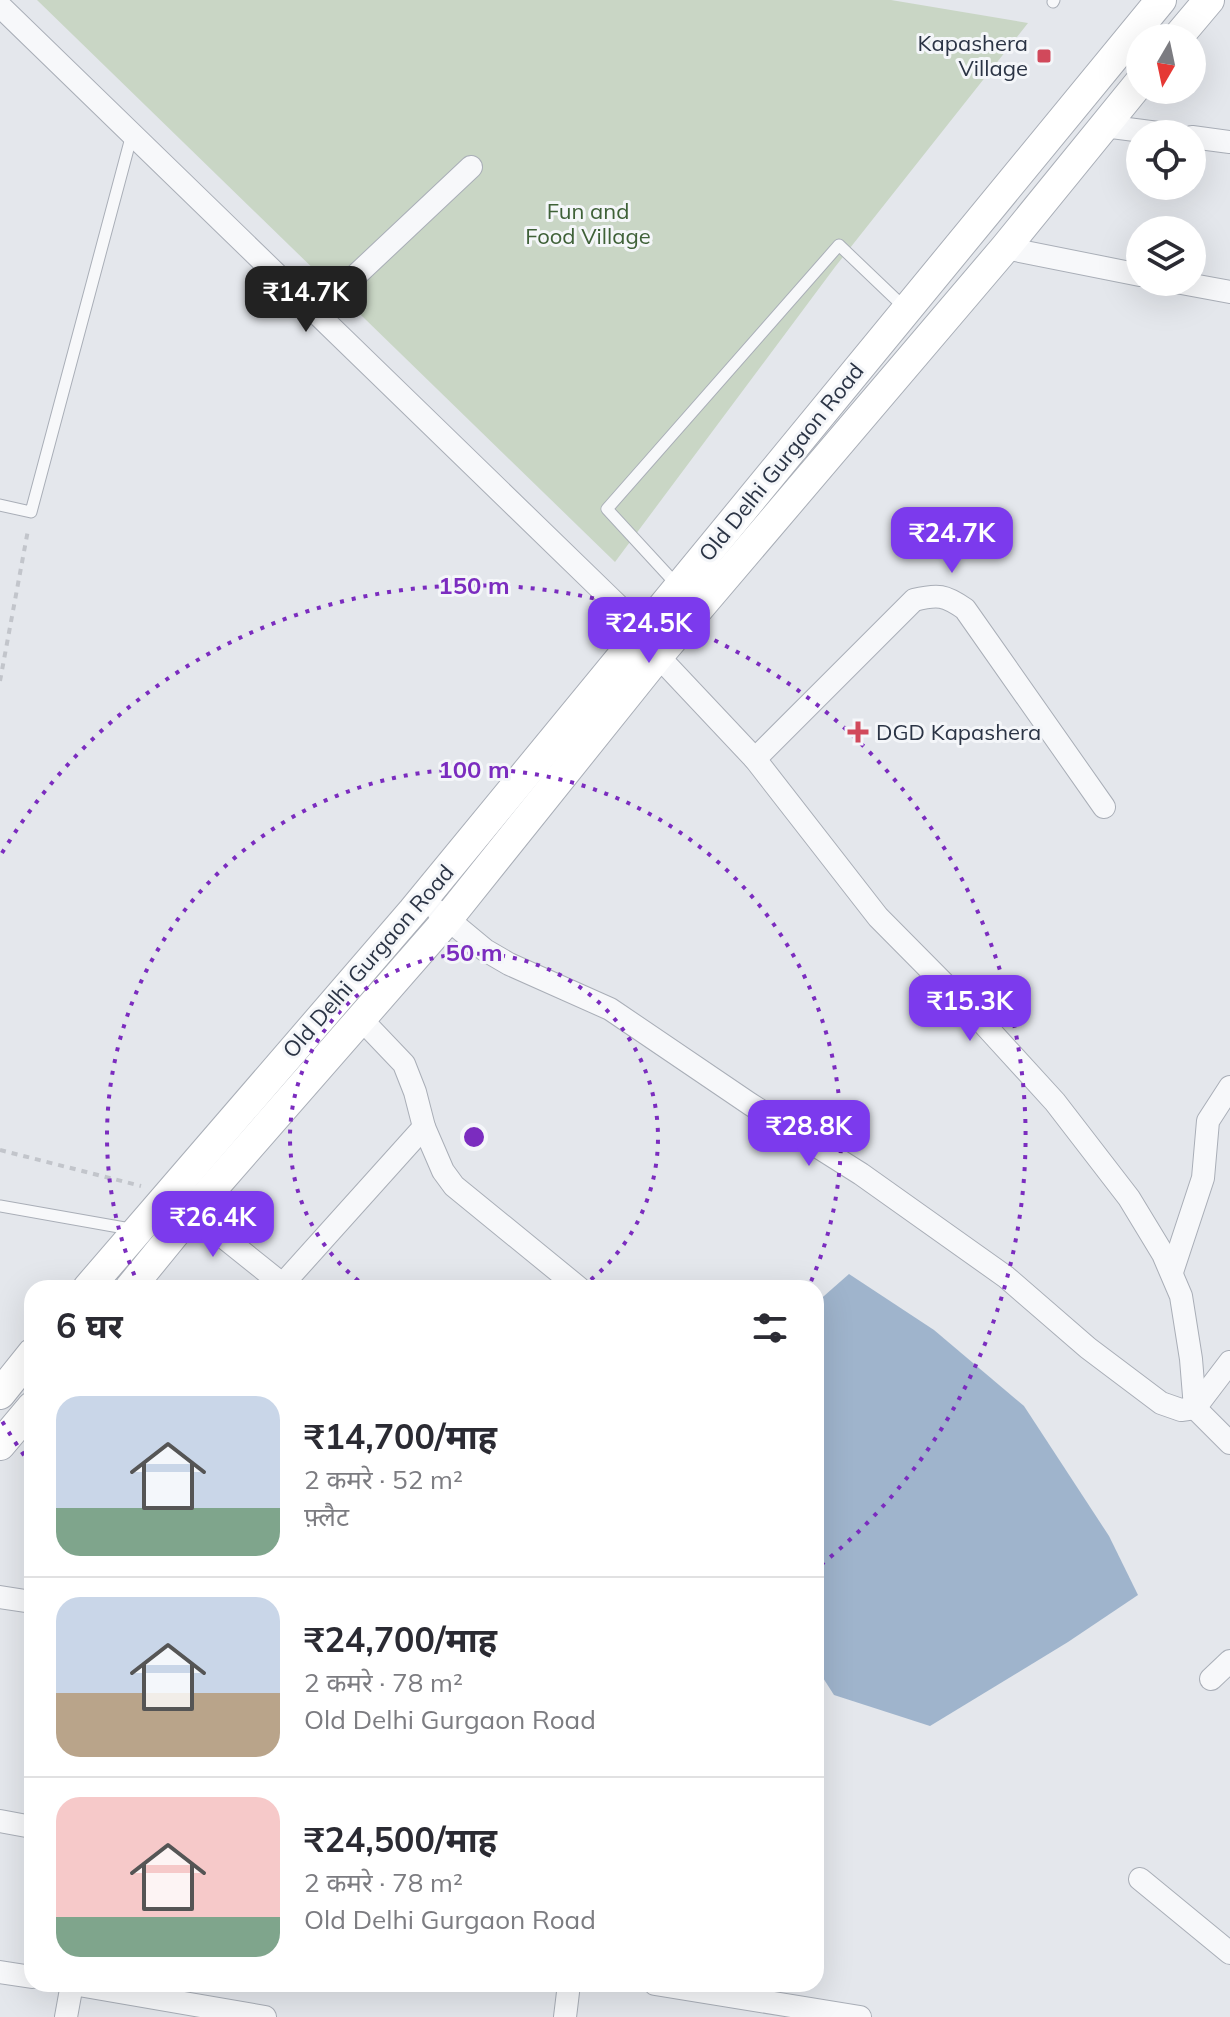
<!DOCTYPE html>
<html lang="hi">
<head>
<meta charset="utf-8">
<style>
  :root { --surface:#fff; --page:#f7f7f7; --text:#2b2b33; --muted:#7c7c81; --line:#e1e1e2; --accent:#7c3aed }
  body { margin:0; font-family:Mulish,"Noto Sans Devanagari",sans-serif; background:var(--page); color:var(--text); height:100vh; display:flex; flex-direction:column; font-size:30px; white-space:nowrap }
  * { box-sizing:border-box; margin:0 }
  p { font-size:26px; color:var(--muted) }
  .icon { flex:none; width:44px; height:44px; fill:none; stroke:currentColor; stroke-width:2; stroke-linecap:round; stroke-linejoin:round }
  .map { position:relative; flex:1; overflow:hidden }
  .drawer { position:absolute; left:24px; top:1280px; width:800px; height:712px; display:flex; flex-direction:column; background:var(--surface); border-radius:24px; box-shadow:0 8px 32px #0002 }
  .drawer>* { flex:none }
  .needle { width:52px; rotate:189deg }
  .fabs { position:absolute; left:1126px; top:24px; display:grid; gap:16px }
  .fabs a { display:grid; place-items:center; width:80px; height:80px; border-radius:50%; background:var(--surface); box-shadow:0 8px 32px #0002; font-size:40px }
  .price { position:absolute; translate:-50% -68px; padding:0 18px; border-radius:16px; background:var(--accent); color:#fff; font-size:26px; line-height:52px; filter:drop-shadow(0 2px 4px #0008) }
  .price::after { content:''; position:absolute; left:50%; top:48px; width:24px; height:18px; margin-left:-12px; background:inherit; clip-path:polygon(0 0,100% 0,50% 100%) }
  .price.selected { background:#222; color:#fff }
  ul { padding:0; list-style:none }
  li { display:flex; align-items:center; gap:24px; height:200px; padding:0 32px }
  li+li { border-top:2px solid var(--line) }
  li span { display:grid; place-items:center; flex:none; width:224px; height:160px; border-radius:24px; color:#555 }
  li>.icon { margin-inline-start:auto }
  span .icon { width:96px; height:96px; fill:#fffc; stroke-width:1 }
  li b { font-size:34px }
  h2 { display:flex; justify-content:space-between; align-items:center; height:96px; padding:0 32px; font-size:34px }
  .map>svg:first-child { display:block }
  .green { fill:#c9d6c5 }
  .water { fill:#9fb4cc }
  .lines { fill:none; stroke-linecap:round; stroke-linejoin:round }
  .lane-casing { stroke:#a9aeb7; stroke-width:13 }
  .street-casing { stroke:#a9aeb7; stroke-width:24 }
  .secondary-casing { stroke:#a9aeb7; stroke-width:32 }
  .path { stroke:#c2c5cb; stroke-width:4; stroke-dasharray:6 6; stroke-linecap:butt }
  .lane { stroke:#f7f8fa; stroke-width:11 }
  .street { stroke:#f7f8fa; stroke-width:22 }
  .secondary { stroke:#fff; stroke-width:30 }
  .ring { fill:none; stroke:#7b2cbf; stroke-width:4; stroke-dasharray:4 8 }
  .poi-dot { fill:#d1495b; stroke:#f4f6f9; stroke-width:3 }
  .labels { text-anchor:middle; stroke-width:6; stroke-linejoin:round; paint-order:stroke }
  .poi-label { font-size:22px; fill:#2b3445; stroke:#f4f6f9; text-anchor:end }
  .park-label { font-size:22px; fill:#3f6138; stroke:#f4f6f9 }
  .street-label { font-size:22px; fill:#2b3445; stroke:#f4f6f9 }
  .centre { fill:#7b2cbf; stroke:#f4f6f9; stroke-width:4 }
  .ring-label { font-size:24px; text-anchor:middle; font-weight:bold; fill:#7b2cbf; stroke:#f4f6f9; stroke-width:6; stroke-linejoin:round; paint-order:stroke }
</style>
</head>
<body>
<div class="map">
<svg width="1230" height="2017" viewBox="0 0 1230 2017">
  <rect width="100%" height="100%" fill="#e4e7ec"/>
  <path class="green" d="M 37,0 L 891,0 L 1028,23 L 835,267 L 615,562 Z"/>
  <path class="water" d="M 849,1274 L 934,1330 L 1024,1406 L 1109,1536 L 1138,1595 L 1068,1642 L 930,1726 L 834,1695 L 816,1667 L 816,1303 Z"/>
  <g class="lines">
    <g class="lane-casing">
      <g id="lane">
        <path d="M 1053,2 L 1054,0"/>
        <path d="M 0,505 L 31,512 L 132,134"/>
        <path d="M 677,585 L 607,509 L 839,245 L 906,309"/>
        <path d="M 0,1206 L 136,1230"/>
      </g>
    </g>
    <g class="street-casing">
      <g id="street">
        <path d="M 0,6 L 643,630"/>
        <path d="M 1104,126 L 1166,134"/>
        <path d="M 1192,137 L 1230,142"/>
        <path d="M 1005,248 L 1140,275"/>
        <path d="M 1176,282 L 1230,292"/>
        <path d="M 317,312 L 471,167"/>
        <path d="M 658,656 L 755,759 L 878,917 L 982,1022 L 1055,1102 L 1129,1198 L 1163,1254 L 1181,1296 L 1191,1359 L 1195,1408 L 1230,1443"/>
        <path d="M 755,759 L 914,600 C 938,594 945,595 965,609 L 1104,807"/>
        <path d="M 438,911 L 485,950 L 509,964 L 610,1009 L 750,1104 L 861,1174 L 1006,1277 L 1088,1348 L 1161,1403 L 1181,1410 L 1195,1408 L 1230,1362"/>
        <path d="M 361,1019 L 404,1064 L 415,1092 L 424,1127 L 443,1171 L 454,1186 L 579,1288"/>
        <path d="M 182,1204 L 287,1288"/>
        <path d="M 1172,1272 L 1203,1178 L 1208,1121 L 1230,1087"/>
        <path d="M 282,1285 L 424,1127"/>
        <path d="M 0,1597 L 32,1602"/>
        <path d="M 1211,1679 L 1230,1661"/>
        <path d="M 0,1821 L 32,1827"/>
        <path d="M 1140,1879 L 1230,1953"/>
        <path d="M 0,1972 L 32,1977"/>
        <path d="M 73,1984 L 265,2017"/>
        <path d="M 655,1984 L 860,2017"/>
        <path d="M 66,2017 L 72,1984"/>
        <path d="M 565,2017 L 569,1984"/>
      </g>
    </g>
    <g class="secondary-casing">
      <g id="secondary">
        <path d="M 1177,38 L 1209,0"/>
        <path d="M 88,1288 L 413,911 L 1161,0"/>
        <path d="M 130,1288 L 192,1212 L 441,927 L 658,656 L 1005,248 L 1140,82"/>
        <path d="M 0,1394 L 32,1354"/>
        <path d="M 0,1445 L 32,1407"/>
      </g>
    </g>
    <g class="path">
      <path d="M 0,681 L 28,530"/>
      <path d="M 0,1150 L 141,1186"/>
    </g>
    <use href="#lane" class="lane"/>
    <use href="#street" class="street"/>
    <use href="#secondary" class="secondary"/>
  </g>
  <g class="ring">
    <path d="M368 1288A184 184 0 1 1 580 1288"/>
    <path d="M139 1286A367 367 0 1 1 809 1286"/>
    <path d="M31 1465A551 551 0 0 1 2 1421M2 853A551 551 0 1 1 817 1568"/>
  </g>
  <g class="poi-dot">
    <rect x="1036" y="48" width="16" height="16" rx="4"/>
    <path d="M854 720h8v8h8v8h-8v8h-8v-8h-8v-8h8z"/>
  </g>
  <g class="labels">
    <g class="poi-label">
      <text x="1028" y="51">Kapashera<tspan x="1028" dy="25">Village</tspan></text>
      <text x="876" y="740" text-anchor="start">DGD Kapashera</text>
    </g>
    <g class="park-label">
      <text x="588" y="219">Fun and<tspan x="588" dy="25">Food Village</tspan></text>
    </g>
    <g class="street-label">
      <text transform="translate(781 462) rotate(-51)" y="8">Old Delhi Gurgaon Road</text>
      <text transform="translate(368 961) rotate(-49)" y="8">Old Delhi Gurgaon Road</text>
    </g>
  </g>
  <circle cx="474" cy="1137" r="12" class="centre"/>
  <g class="ring-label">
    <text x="474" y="594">150 m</text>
    <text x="474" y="778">100 m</text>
    <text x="474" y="961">50 m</text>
  </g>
</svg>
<div class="fabs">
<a><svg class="needle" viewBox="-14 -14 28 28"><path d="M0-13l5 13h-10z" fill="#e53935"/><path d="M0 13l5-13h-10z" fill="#7c7c81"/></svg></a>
<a><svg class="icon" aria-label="locate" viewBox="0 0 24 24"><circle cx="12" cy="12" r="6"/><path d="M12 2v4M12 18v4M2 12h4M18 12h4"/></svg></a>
<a><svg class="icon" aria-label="layers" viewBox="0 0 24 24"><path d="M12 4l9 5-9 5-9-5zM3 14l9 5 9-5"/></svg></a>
</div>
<b class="price selected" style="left:306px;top:334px">₹14.7K</b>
<b class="price" style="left:952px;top:575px">₹24.7K</b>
<b class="price" style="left:649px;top:665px">₹24.5K</b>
<b class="price" style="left:970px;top:1043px">₹15.3K</b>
<b class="price" style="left:809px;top:1168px">₹28.8K</b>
<b class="price" style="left:213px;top:1259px">₹26.4K</b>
<section class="drawer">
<h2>6 घर<svg class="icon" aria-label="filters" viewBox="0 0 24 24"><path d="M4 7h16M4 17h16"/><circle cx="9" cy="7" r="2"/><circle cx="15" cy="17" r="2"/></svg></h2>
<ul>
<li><span style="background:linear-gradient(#c9d6e8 70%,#7fa58c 0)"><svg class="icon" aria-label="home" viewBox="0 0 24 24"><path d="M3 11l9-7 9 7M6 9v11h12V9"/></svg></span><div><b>₹14,700/माह</b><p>2 कमरे · 52 m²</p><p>फ़्लैट</p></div></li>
<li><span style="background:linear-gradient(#c9d6e8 60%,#b9a48a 0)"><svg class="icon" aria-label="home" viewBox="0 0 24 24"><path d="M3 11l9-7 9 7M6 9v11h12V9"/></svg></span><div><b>₹24,700/माह</b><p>2 कमरे · 78 m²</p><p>Old Delhi Gurgaon Road</p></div></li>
<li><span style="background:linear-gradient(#f6c9c9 75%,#7fa58c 0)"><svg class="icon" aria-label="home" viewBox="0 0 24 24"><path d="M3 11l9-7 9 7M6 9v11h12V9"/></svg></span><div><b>₹24,500/माह</b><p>2 कमरे · 78 m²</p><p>Old Delhi Gurgaon Road</p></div></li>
</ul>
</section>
</div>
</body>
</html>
